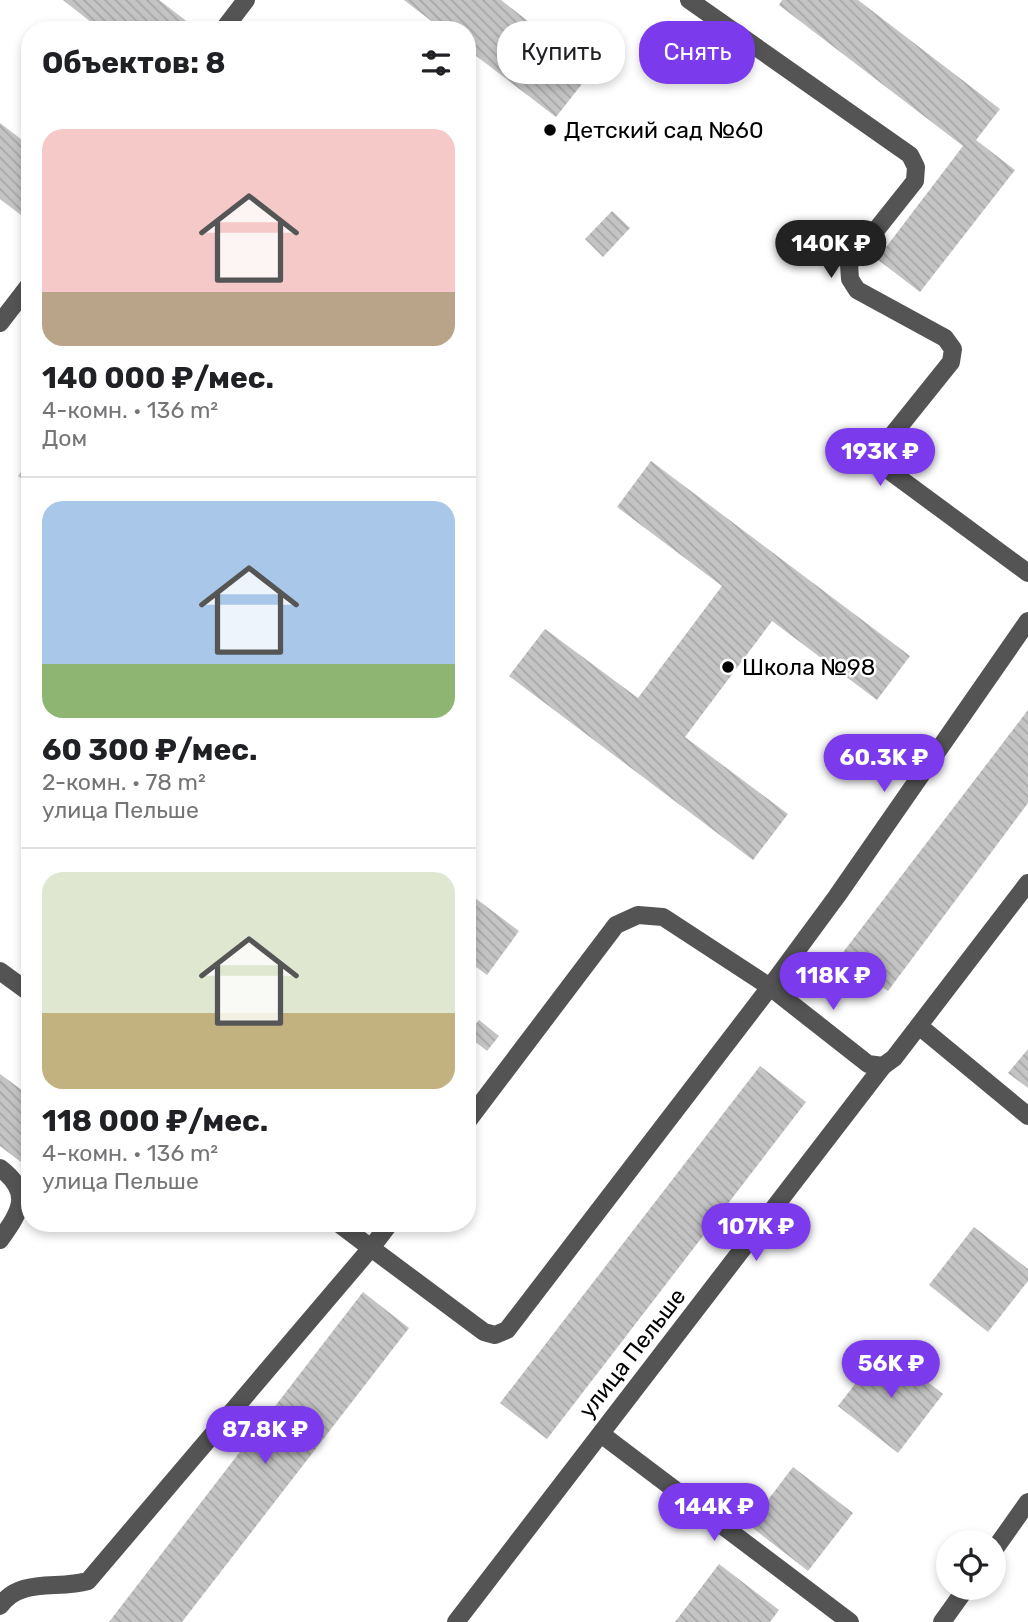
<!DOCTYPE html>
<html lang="ru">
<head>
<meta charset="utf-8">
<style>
  :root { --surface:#fff; --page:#f2f2f2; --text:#202124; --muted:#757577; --line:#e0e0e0; --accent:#7c3aed }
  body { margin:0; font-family:Rubik,sans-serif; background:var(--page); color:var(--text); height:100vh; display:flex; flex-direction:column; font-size:26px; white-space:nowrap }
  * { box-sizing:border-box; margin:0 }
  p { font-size:23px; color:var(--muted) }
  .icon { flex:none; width:38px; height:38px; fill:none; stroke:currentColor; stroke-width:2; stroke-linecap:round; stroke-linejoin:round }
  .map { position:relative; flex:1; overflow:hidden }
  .panel { position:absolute; left:21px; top:21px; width:455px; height:1211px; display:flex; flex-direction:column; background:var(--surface); border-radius:28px; box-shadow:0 4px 10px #0003 }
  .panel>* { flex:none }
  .banner { position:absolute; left:497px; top:21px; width:425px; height:63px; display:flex; gap:14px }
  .controls { position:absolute; left:936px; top:1530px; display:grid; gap:14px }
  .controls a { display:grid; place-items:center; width:70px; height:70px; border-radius:50%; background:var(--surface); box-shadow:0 4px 10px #0003; font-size:35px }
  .price { position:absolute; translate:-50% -60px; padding:0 16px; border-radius:24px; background:var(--accent); color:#fff; font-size:23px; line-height:46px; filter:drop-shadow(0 2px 4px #0008) }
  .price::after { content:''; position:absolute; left:50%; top:42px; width:21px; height:16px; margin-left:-10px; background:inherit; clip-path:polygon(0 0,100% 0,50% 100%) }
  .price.current { background:#222; color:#fff }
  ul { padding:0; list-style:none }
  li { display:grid; align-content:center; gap:14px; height:371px; padding:0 21px }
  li+li { border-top:2px solid var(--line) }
  li span { display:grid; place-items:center; height:217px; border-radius:21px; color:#555 }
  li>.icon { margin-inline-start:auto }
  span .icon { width:126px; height:126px; fill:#fffc; stroke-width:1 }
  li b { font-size:30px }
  h2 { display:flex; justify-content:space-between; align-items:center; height:84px; padding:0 21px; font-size:30px }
  .tag { padding:0 24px; border-radius:28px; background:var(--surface); box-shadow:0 4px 10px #0003; font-size:24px; line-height:63px }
  .tag.current { background:var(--accent); color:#fff }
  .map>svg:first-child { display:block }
  .building { fill:url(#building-back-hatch) }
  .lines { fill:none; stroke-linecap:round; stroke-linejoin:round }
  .minor { stroke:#545454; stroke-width:18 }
  .poi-dot { fill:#000; stroke:#fff; stroke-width:2.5 }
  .labels { text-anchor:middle; stroke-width:5; stroke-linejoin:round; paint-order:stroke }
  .poi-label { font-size:23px; fill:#000; stroke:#fff; text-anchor:start }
  .street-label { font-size:23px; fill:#000; stroke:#fff }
</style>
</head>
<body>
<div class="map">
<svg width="1028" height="1622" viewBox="0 0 1028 1622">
  <defs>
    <pattern id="building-back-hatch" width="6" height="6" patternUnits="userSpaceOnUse" patternTransform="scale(1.75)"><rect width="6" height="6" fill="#c4c4c4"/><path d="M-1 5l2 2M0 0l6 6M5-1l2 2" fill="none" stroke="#a7a7a7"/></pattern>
  </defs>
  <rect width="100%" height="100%" fill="#fff"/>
  <g class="building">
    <path d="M 63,0 L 159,0 L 193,26 L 191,30 L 101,30 Z"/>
    <path d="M 404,0 L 501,0 L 592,71 L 556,117 L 467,49 L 467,30 L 443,30 Z"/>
    <path d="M 782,0 L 858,0 L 1000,109 L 976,140 L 1015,170 L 920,292 L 877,259 L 963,146 L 779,5 Z"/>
    <path d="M 0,123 L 30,146 L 30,222 L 0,199 Z"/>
    <path d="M 612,211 L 630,228 L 603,257 L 585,239 Z"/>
    <path d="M 30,461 L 30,485 L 18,476 Z"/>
    <path d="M 651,461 L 910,656 L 877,700 L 772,621 L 685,737 L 788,814 L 753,860 L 509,676 L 545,629 L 638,698 L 722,586 L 617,507 Z"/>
    <path d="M 1028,710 L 1028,803 L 888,991 L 841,955 Z"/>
    <path d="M 467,892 L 519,931 L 487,975 L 467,960 Z"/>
    <path d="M 479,1020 L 499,1036 L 487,1051 L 467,1035 Z"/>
    <path d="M 1028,1049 L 1028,1088 L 1008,1073 Z"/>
    <path d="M 760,1066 L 806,1102 L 547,1439 L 500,1403 Z"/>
    <path d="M 0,1074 L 30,1096 L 30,1169 L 0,1146 Z"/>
    <path d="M 974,1227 L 1028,1269 L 1028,1281 L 988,1332 L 929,1285 Z"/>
    <path d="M 363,1292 L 409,1328 L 182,1622 L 109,1622 Z"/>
    <path d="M 883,1348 L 943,1394 L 898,1453 L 838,1406 Z"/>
    <path d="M 793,1467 L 853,1513 L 808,1571 L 749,1525 Z"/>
    <path d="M 719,1564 L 779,1610 L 770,1622 L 675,1622 Z"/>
  </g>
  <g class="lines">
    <g class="minor">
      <path d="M 689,0 L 910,155 L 916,167 L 915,181 L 849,264 L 850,279 L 857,290 L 945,338 L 953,349 L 951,362 L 890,438 L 882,454 L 891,472 L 1028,573"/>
      <path d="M 223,30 L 246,0"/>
      <path d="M 0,323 L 30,284"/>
      <path d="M 0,971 L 30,993"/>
      <path d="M 919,1026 L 1028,1116"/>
      <path d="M 883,1066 L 868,1064 L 770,987 L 837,896 L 1028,621"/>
      <path d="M 0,1168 C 33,1193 20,1212 0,1240"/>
      <path d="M 390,1223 L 371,1248 L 484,1332 L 495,1335 L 507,1330 L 770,987 L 663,917 L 638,915 L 616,925 L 467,1122"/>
      <path d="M 601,1434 L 850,1622"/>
      <path d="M 994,1550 L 1028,1502"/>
      <path d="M 0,1606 C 20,1577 57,1590 88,1581 L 371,1248 L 338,1223"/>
      <path d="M 456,1622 L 883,1066 L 894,1058 L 1028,883"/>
      <path d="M 942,1622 L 967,1587"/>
    </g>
  </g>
  <g class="poi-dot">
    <circle cx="550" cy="130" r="7"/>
    <circle cx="728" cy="667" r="7"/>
  </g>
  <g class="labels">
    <g class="poi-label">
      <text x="564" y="138">Детский сад №60</text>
      <text x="742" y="675">Школа №98</text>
    </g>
    <g class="street-label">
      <text transform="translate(632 1353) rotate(-52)" y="8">улица Пельше</text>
    </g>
  </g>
</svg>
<div class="controls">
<a><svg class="icon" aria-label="locate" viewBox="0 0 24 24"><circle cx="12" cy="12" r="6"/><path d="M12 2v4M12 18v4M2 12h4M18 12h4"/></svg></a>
</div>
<b class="price current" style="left:831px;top:280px">140K ₽</b>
<b class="price" style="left:880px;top:488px">193K ₽</b>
<b class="price" style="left:884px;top:794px">60.3K ₽</b>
<b class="price" style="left:833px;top:1012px">118K ₽</b>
<b class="price" style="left:756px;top:1263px">107K ₽</b>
<b class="price" style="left:891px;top:1400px">56K ₽</b>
<b class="price" style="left:265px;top:1466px">87.8K ₽</b>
<b class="price" style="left:714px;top:1543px">144K ₽</b>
<div class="banner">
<a class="tag">Купить</a>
<a class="tag current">Снять</a>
</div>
<section class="panel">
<h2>Объектов: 8<svg class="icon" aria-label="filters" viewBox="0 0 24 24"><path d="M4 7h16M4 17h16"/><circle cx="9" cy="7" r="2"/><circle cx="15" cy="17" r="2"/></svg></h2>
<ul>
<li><span style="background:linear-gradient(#f6c9c9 75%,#b9a48a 0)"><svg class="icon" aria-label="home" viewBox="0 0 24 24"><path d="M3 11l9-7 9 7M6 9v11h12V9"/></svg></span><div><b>140 000 ₽/мес.</b><p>4-комн. · 136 m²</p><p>Дом</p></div></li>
<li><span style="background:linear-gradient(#a9c7e8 75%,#8fb573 0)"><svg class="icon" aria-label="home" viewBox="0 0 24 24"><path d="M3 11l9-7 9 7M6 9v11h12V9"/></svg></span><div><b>60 300 ₽/мес.</b><p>2-комн. · 78 m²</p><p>улица Пельше</p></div></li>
<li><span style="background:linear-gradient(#dfe7d0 65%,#c2b280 0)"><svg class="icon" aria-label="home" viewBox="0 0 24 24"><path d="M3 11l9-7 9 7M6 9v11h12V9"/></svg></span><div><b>118 000 ₽/мес.</b><p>4-комн. · 136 m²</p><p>улица Пельше</p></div></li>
</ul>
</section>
</div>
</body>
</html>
